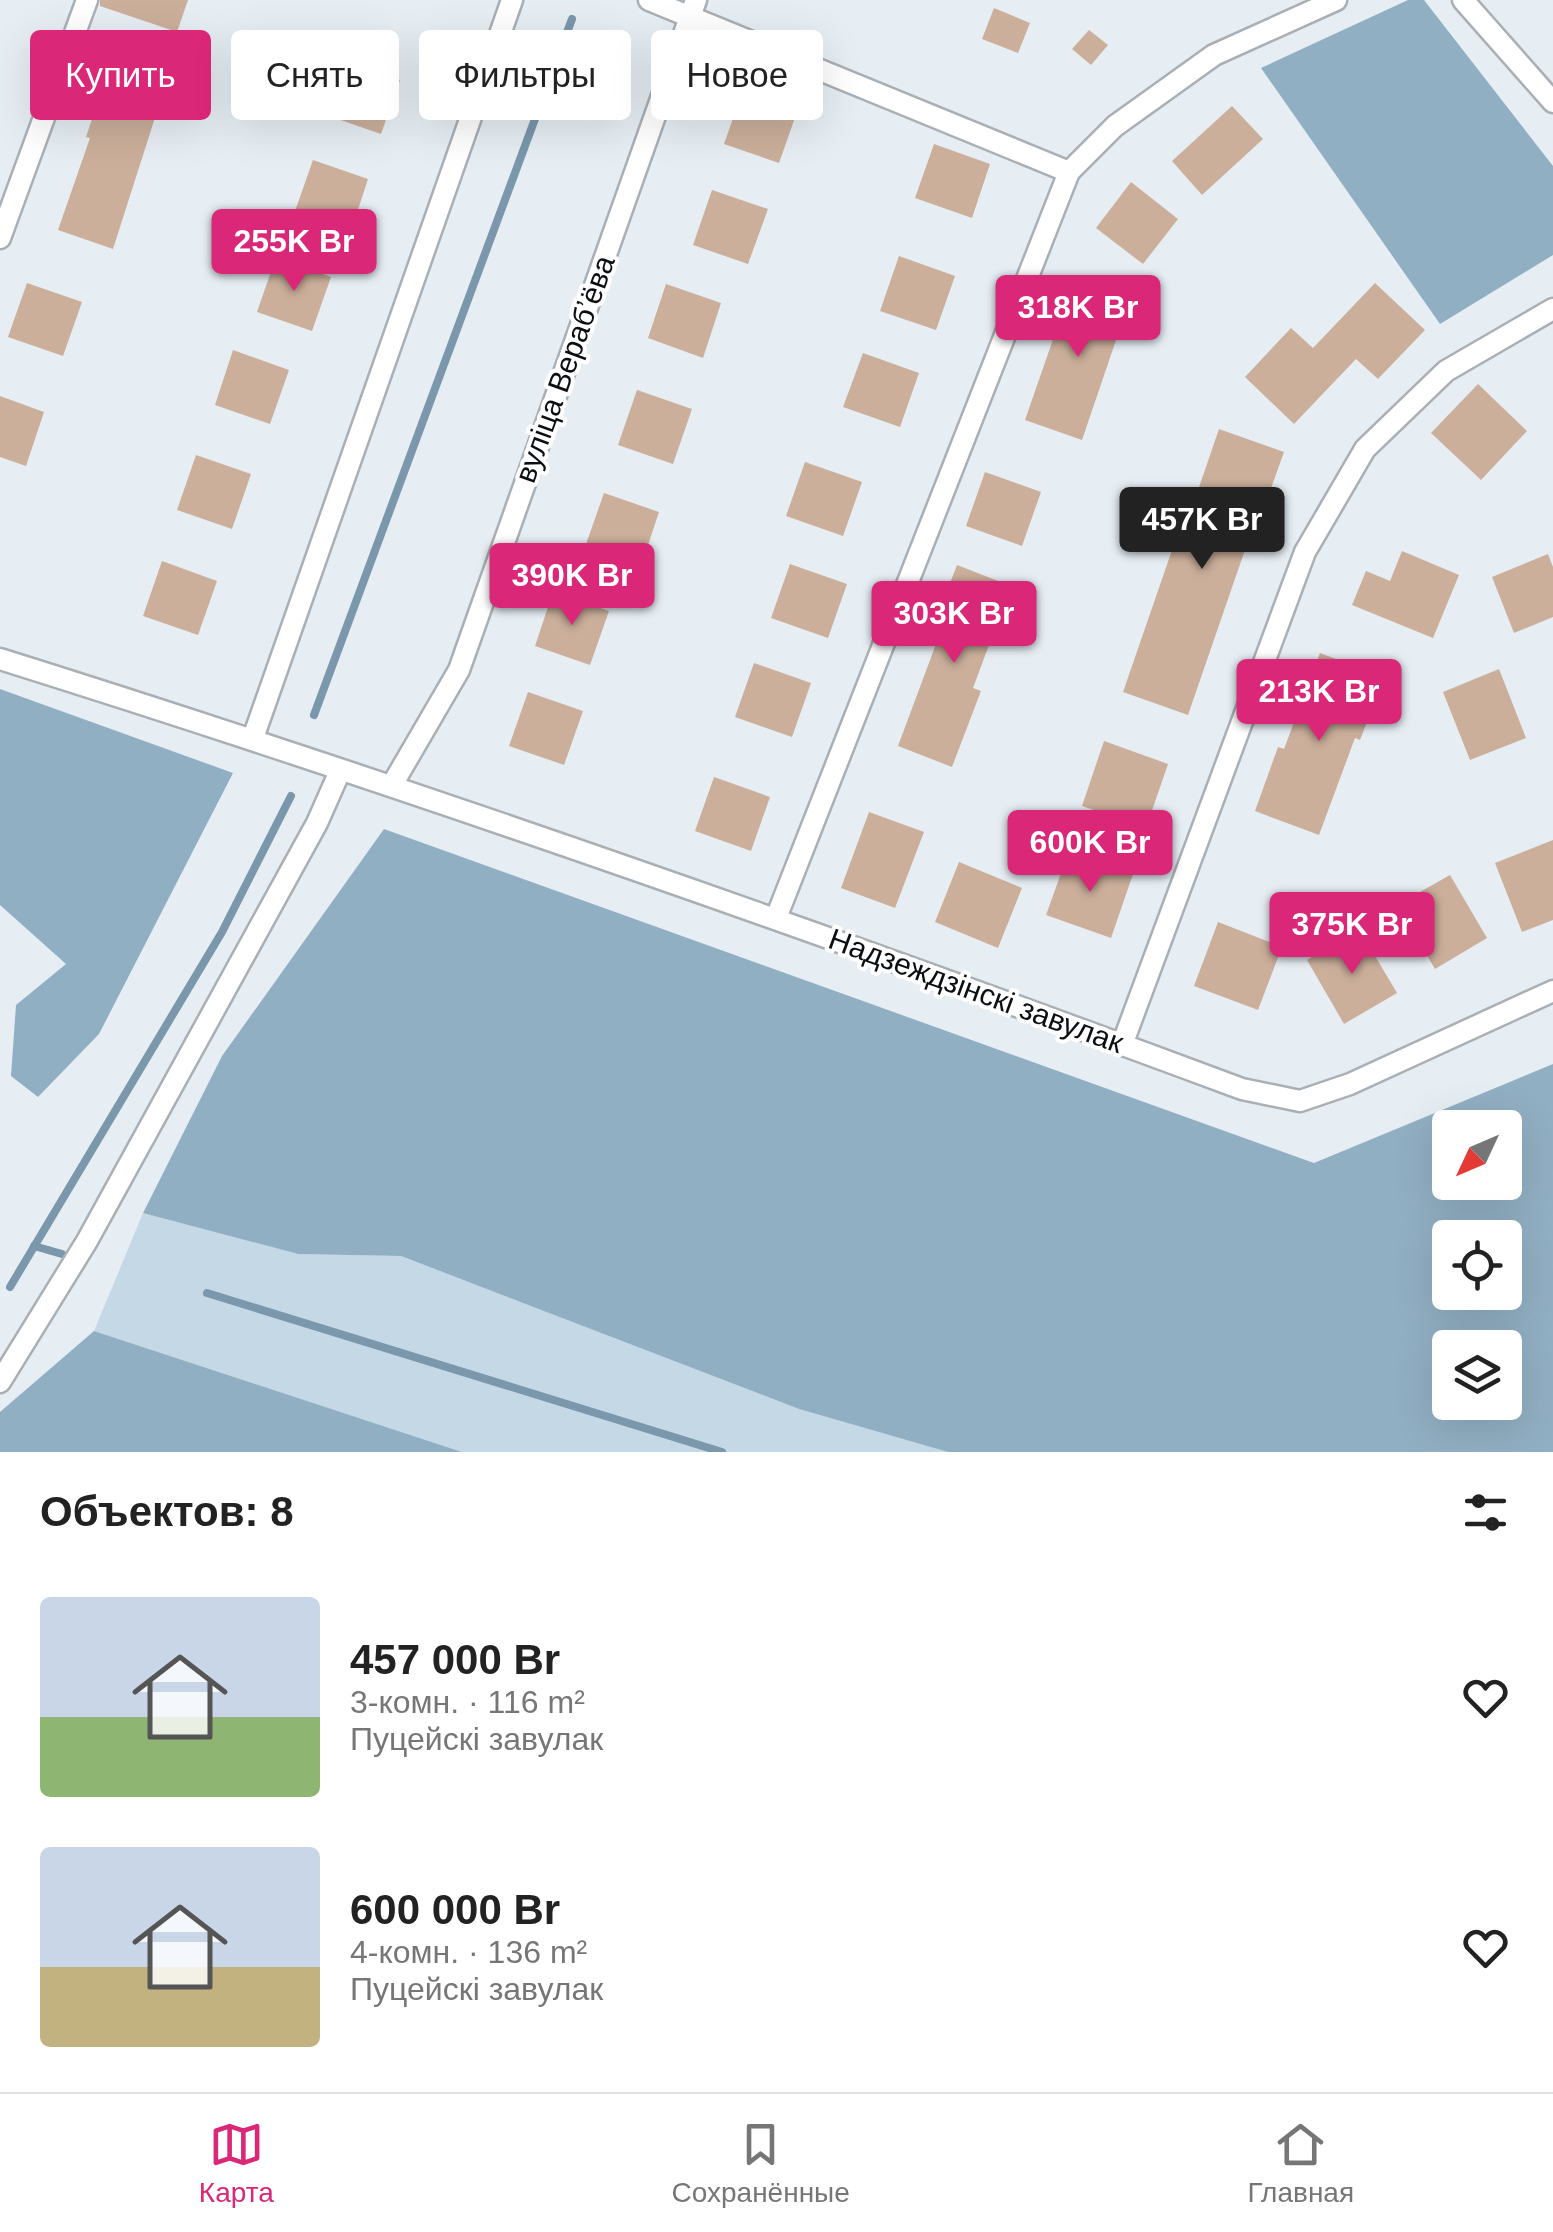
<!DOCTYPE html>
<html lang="ru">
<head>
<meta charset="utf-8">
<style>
  :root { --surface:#fff; --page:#f6f6f6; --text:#222; --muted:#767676; --line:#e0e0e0; --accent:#db2777 }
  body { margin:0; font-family:Helvetica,sans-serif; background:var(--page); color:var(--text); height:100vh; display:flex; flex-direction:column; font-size:38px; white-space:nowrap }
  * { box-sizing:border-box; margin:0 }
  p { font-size:32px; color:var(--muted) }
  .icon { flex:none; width:55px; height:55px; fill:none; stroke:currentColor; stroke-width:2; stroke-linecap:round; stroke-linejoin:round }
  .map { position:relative; height:1452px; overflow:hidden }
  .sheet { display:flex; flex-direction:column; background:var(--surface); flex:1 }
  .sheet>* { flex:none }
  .hud { position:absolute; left:30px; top:30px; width:1000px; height:90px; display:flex; gap:20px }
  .needle { width:65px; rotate:226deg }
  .controls { position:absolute; left:1432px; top:1110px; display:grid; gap:20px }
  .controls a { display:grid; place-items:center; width:90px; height:90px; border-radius:10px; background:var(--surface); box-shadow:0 10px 40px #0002; font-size:50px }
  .price { position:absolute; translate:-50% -85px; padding:0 22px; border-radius:10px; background:var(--accent); color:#fff; font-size:32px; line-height:65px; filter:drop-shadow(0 2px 5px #0008) }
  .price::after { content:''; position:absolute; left:50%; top:60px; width:30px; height:22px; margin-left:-15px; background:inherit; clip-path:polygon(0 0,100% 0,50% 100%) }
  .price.selected { background:#222; color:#fff }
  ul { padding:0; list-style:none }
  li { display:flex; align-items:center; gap:30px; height:250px; padding:0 40px }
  li span { display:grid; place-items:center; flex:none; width:280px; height:200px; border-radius:10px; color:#555 }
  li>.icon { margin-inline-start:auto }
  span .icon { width:120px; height:120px; fill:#fffc; stroke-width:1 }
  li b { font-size:42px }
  h2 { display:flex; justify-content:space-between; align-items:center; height:120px; padding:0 40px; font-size:42px }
  .pill { padding:0 35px; border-radius:10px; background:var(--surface); box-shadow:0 10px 40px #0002; font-size:35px; line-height:90px }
  .pill.selected { background:var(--accent); color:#fff }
  .tab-bar { display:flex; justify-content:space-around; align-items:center; height:140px; border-top:2px solid var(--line); background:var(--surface); font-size:28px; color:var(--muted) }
  .tab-bar a { display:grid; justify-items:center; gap:5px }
  .tab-bar .selected { color:var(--accent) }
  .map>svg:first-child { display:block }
  .green { fill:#c4d8e6 }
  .forest { fill:#91afc3; fill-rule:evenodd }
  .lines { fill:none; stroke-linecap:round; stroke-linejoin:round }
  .stream { stroke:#7a97ab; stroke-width:8 }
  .building { fill:#cbaf9b }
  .minor-casing { stroke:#a9b0b5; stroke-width:25 }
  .minor { stroke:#fff; stroke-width:20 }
  .labels { text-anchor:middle; stroke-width:8; stroke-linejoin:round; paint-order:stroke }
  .street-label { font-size:30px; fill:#0c0f11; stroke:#fff }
</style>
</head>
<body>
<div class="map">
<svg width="1553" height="1452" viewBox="0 0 1553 1452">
  <rect width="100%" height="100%" fill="#e6eef4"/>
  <path class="green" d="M 143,1213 L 298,1254 L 401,1256 L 799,1409 L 948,1452 L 462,1452 L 94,1331 Z"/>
  <g class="forest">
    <path d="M 1408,0 L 1424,0 L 1553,166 L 1553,255 L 1440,324 L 1261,68 Z"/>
    <path d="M 0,689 L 233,773 L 99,1034 L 38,1097 L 11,1076 L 16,1005 L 66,964 L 0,905 Z"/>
    <path d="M 384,829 L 1314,1163 L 1553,1064 L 1553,1452 L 948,1452 L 799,1409 L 401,1256 L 298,1254 L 143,1213 L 222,1056 ZM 1450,1128 L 1505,1128 L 1505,1182 L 1450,1182 ZM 1450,1238 L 1505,1238 L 1505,1292 L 1450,1292 ZM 1450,1348 L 1505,1348 L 1505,1402 L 1450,1402 Z"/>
    <path d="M 94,1331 L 462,1452 L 0,1452 L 0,1412 Z"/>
  </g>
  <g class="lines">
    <g class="stream">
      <path d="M 314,715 L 572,19"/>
      <path d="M 34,1246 L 62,1254"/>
      <path d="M 10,1287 L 222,932 L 291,796"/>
      <path d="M 207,1293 L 722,1452"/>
    </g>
  </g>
  <g class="building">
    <path d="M 100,0 L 188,0 L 177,32 L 100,6 Z"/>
    <path d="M 994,8 L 1030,23 L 1018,53 L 982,39 Z"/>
    <path d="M 1089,30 L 1108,45 L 1091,65 L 1072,49 Z"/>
    <path d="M 345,61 L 400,80 L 381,134 L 326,115 Z"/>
    <path d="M 104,83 L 160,102 L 113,249 L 58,230 L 90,138 L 86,137 Z"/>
    <path d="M 743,90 L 798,109 L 779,163 L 724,144 Z"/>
    <path d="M 1232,106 L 1263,139 L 1202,195 L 1172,161 Z"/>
    <path d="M 934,144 L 990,164 L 972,218 L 915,198 Z"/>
    <path d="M 313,160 L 368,179 L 350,234 L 294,214 Z"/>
    <path d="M 1131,182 L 1178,219 L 1143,264 L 1096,228 Z"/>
    <path d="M 712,190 L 768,209 L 748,264 L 693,245 Z"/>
    <path d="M 899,256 L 955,276 L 936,330 L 880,311 Z"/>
    <path d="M 276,257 L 331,277 L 312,331 L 257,312 Z"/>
    <path d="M 1074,279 L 1130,299 L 1082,440 L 1025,420 Z"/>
    <path d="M 27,283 L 82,302 L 63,356 L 8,337 Z"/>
    <path d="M 1375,283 L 1425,330 L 1378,379 L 1356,359 L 1294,424 L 1245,377 L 1291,328 L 1313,348 Z"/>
    <path d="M 666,284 L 721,303 L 703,358 L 648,338 Z"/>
    <path d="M 233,350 L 289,370 L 270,424 L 215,405 Z"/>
    <path d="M 863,353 L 919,373 L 900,427 L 843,407 Z"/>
    <path d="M 1478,384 L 1527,431 L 1481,480 L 1431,433 Z"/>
    <path d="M 637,390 L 692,409 L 673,464 L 618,445 Z"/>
    <path d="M 0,396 L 44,412 L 26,466 L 0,457 Z"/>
    <path d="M 1219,429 L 1284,452 L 1261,516 L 1257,515 L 1188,715 L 1123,692 L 1180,527 L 1185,528 Z"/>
    <path d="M 196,455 L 251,474 L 232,529 L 177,510 Z"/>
    <path d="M 805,462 L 862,482 L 843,536 L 786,516 Z"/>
    <path d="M 985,472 L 1041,492 L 1022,546 L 966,526 Z"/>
    <path d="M 604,493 L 659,512 L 641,566 L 585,547 Z"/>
    <path d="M 1402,551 L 1459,575 L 1433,638 L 1352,605 L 1366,571 L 1390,581 Z"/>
    <path d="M 1548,554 L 1553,567 L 1553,617 L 1514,633 L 1492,577 Z"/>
    <path d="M 162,561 L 217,581 L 198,635 L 143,616 Z"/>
    <path d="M 790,564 L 847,584 L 828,638 L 771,618 Z"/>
    <path d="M 957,565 L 1011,586 L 973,688 L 981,691 L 952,767 L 898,746 L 936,644 L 928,641 Z"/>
    <path d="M 553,592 L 609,611 L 590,665 L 535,646 Z"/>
    <path d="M 1320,653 L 1384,677 L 1360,740 L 1355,738 L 1319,835 L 1255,811 L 1278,747 L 1284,749 Z"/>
    <path d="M 754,663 L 811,683 L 792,737 L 735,717 Z"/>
    <path d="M 1499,669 L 1526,738 L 1470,760 L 1443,692 Z"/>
    <path d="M 528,692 L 583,711 L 564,765 L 509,746 Z"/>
    <path d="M 1104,741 L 1168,764 L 1146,828 L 1082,806 Z"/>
    <path d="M 714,777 L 770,797 L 751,851 L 695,831 Z"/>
    <path d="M 869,812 L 924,832 L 895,908 L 841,888 Z"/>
    <path d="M 1553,840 L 1553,920 L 1522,932 L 1495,863 Z"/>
    <path d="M 1069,851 L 1133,874 L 1111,938 L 1046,915 Z"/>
    <path d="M 959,862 L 1022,888 L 998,948 L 935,922 Z"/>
    <path d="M 1450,875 L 1487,938 L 1435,969 L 1397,905 Z"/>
    <path d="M 1218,922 L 1282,947 L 1258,1010 L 1194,986 Z"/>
    <path d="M 1359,929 L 1397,993 L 1344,1024 L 1307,960 Z"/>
  </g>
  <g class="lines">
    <g class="minor-casing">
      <g id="minor">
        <path d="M 649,0 L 1069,172"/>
        <path d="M 1463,0 L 1553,102"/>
        <path d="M 0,238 L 87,0"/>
        <path d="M 0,659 C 418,790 831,936 1242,1089 L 1300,1101 L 1350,1084 L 1553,991"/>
        <path d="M 253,738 L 512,0"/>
        <path d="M 392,785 L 459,670 L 696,0"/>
        <path d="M 776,918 L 1069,172 L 1115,126 L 1214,55 L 1336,0"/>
        <path d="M 1122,1045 L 1305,552 L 1365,449 L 1446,371 L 1553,309"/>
        <path d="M 0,1382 L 87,1241 L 317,823 L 340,771"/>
      </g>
    </g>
    <use href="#minor" class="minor"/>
  </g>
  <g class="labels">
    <g class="street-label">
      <text transform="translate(565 369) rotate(-70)" y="10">вуліца Верабʼёва</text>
      <text transform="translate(976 991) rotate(20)" y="10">Надзеждзінскі завулак</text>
    </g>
  </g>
</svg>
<div class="controls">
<a><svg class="needle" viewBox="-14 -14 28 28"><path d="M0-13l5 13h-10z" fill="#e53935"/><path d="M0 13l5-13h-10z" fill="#767676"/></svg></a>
<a><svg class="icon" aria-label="locate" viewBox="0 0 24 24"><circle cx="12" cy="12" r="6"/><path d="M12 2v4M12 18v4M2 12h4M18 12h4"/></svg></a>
<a><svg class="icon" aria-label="layers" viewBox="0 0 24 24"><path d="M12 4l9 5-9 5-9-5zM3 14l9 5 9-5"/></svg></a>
</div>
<b class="price" style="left:294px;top:294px">255K Br</b>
<b class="price" style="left:1078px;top:360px">318K Br</b>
<b class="price selected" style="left:1202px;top:572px">457K Br</b>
<b class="price" style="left:572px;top:628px">390K Br</b>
<b class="price" style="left:954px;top:666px">303K Br</b>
<b class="price" style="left:1319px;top:744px">213K Br</b>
<b class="price" style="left:1090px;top:895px">600K Br</b>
<b class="price" style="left:1352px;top:977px">375K Br</b>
<div class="hud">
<a class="pill selected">Купить</a>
<a class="pill">Снять</a>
<a class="pill">Фильтры</a>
<a class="pill">Новое</a>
</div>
</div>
<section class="sheet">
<h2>Объектов: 8<svg class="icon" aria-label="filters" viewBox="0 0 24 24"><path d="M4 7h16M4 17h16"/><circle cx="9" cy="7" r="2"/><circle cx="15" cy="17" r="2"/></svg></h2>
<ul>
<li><span style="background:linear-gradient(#c9d6e8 60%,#8fb573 0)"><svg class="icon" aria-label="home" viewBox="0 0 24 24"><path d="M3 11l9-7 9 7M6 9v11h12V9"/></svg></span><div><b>457 000 Br</b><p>3-комн. · 116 m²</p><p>Пуцейскі завулак</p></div><svg class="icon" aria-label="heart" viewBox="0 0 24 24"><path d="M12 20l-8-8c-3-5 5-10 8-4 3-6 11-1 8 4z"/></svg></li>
<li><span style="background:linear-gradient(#c9d6e8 60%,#c2b280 0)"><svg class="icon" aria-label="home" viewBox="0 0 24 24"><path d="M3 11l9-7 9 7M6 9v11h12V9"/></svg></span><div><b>600 000 Br</b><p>4-комн. · 136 m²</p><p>Пуцейскі завулак</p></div><svg class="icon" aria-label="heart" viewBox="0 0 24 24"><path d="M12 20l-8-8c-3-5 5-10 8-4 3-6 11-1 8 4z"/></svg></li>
</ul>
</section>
<nav class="tab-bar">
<a class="selected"><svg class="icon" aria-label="map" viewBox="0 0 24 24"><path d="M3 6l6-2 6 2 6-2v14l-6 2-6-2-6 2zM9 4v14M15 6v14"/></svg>Карта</a>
<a><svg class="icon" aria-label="saved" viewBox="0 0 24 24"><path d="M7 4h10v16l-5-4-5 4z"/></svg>Сохранённые</a>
<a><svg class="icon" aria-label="home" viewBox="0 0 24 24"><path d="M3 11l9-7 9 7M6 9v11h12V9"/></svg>Главная</a>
</nav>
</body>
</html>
